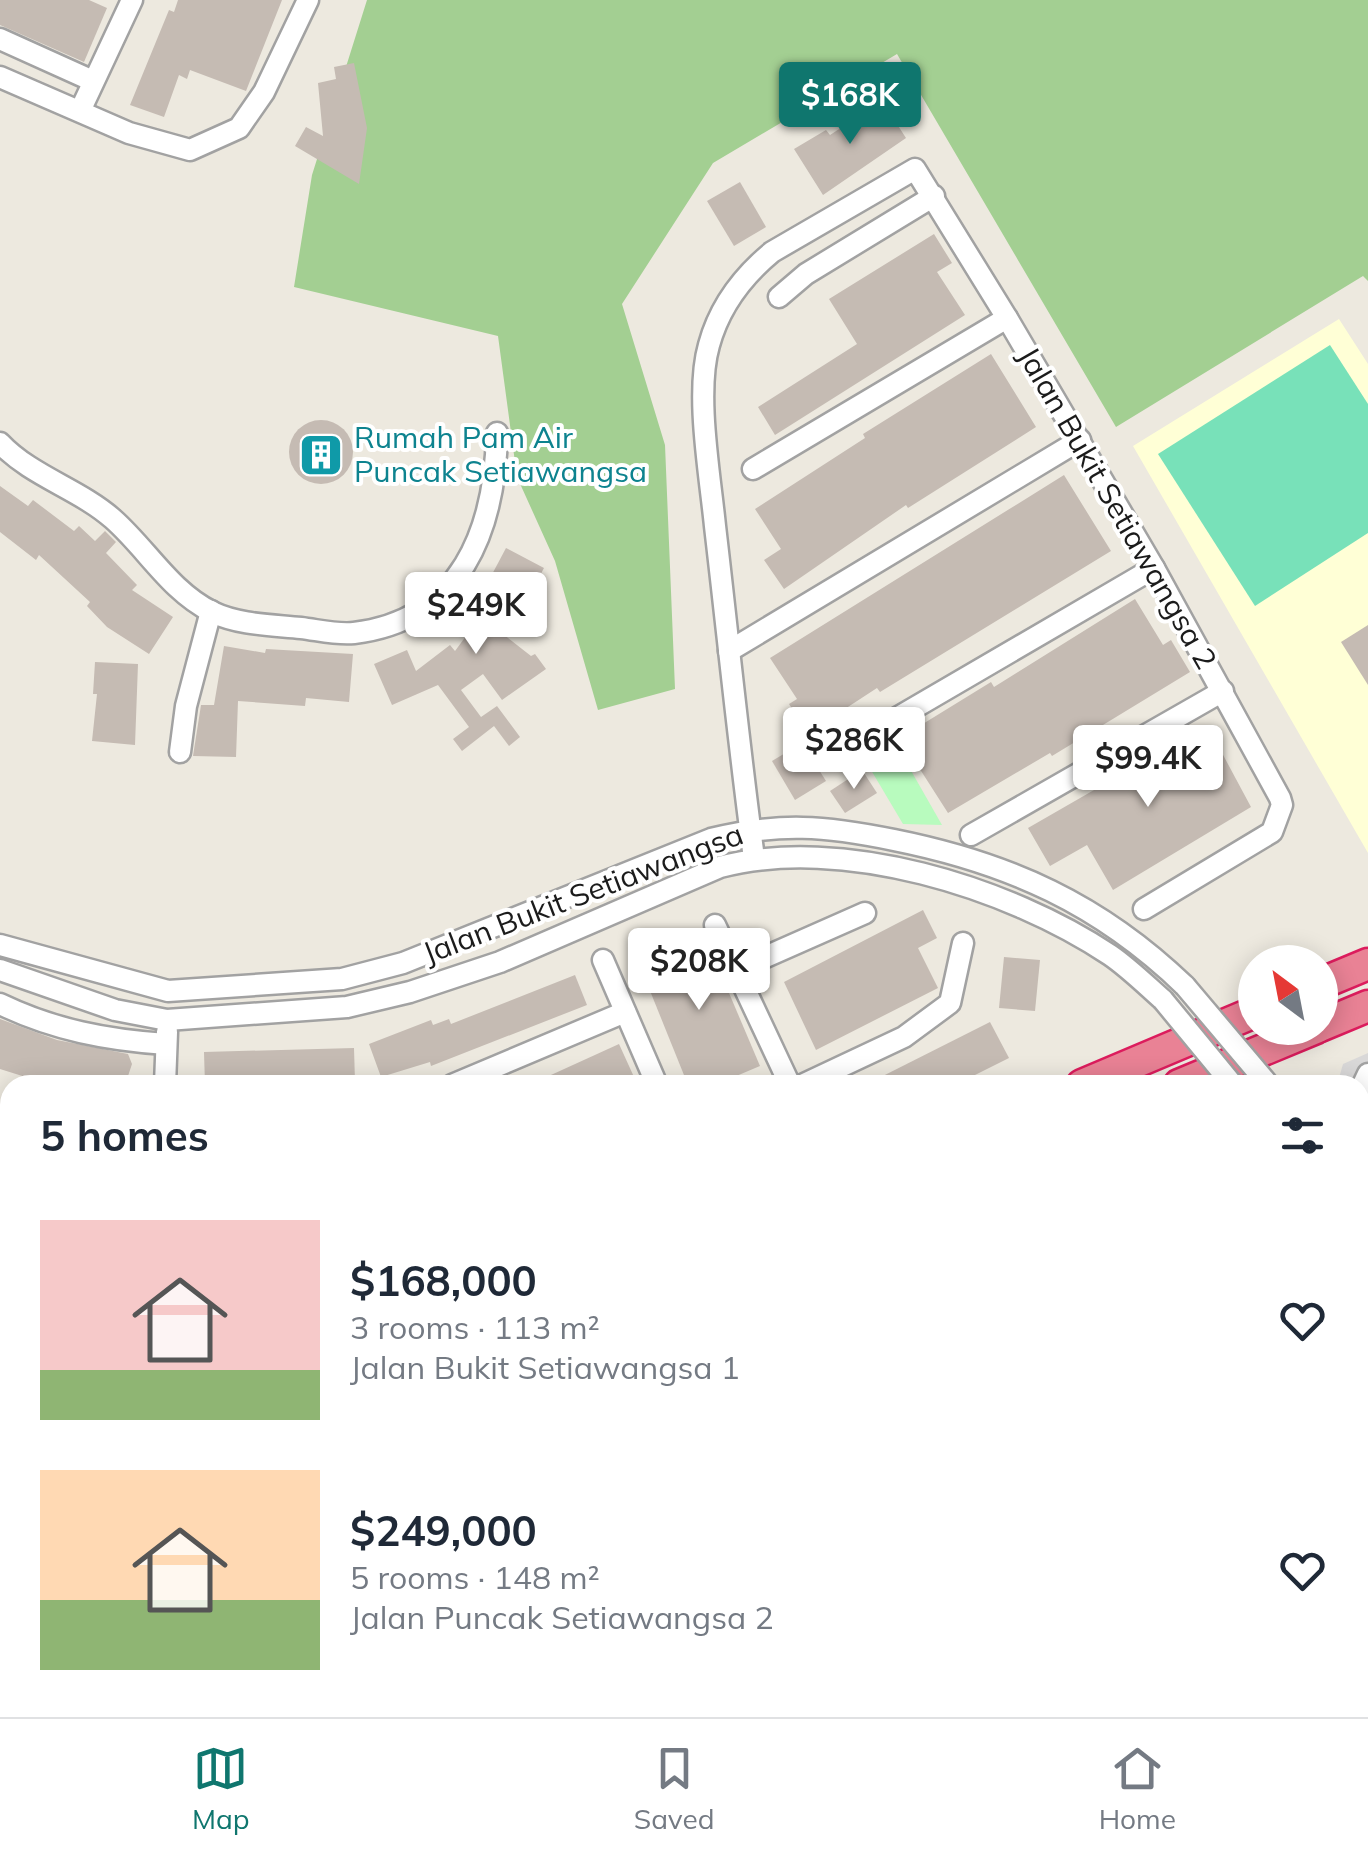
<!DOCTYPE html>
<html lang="en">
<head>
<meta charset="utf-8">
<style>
  :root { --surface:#fff; --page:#f6f6f7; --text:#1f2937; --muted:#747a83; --line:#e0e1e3; --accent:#0f766e }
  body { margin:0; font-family:Mulish,sans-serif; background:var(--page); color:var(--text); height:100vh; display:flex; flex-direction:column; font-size:38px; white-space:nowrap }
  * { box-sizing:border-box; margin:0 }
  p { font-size:32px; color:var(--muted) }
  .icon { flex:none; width:55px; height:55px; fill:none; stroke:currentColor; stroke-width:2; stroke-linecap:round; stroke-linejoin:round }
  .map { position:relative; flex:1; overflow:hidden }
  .details { position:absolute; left:0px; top:1075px; width:1370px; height:642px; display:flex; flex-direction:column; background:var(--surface); border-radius:30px 30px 0 0; box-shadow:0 5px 25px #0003 }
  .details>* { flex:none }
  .needle { width:65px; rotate:328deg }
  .tools { position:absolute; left:1238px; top:945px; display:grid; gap:20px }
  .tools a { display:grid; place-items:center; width:100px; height:100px; border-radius:50%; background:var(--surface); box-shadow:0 5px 25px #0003; font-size:50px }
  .price { position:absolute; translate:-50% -85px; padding:0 22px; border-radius:10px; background:#fff; color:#222; font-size:32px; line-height:65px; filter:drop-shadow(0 2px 5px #0008) }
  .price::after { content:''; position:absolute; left:50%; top:60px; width:30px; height:22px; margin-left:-15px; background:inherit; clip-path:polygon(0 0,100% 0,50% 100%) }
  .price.current { background:var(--accent); color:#fff }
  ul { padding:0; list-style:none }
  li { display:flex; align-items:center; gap:30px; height:250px; padding:0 40px }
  li span { display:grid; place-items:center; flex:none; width:280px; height:200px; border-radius:0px; color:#555 }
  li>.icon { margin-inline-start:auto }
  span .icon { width:120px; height:120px; fill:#fffc; stroke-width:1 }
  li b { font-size:42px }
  h2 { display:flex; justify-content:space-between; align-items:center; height:120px; padding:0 40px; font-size:42px }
  .dock { display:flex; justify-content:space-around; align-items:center; height:140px; border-top:2px solid var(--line); background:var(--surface); font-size:28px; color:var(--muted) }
  .dock a { display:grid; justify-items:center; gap:5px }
  .dock .current { color:var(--accent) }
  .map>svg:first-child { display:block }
  .residential { fill:#d9d8d8 }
  .education { fill:#ffffd6 }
  .forest { fill:#a3cf92 }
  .park { fill:#b8fbbe }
  .pitch { fill:#78e1b9 }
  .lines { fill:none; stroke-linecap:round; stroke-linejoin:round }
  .stream { stroke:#9dcfdd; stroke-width:5 }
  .building { fill:#c5bbb3 }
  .minor-casing { stroke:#a2a2a2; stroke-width:25 }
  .highway-casing { stroke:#dc1c5d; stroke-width:35 }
  .minor { stroke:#fff; stroke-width:20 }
  .highway { stroke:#e98295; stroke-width:30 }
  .minor-bridge-casing { stroke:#a2a2a2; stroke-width:25; stroke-linecap:butt }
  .minor-bridge { stroke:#fff; stroke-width:20 }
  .labels { text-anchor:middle; stroke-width:8; stroke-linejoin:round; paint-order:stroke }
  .culture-label { font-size:30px; fill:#0d838f; stroke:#fff; text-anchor:start }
  .street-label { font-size:30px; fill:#1b1b1b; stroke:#fff }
</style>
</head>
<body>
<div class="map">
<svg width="1368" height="1717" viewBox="0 0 1368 1717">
  <rect width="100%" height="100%" fill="#ede9df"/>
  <g class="residential">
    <path d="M 1368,1053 L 1368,1223 L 1360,1209 L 1360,1085 L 1337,1085 L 1343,1064 Z"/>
    <path d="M 0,1698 L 10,1708 L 188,1708 L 192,1717 L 0,1717 Z"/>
  </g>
  <path class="education" d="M 1339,319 L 1368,364 L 1368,853 L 1133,446 Z"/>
  <path class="forest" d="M 367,0 L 1368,0 L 1368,281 L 1363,276 L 1116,427 L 897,54 L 713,163 L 622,304 L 665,445 L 675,689 L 598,710 L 555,561 L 517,477 L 498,336 L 294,287 L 312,175 Z"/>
  <g class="park">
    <path d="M 885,725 L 942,825 L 903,824 L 855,743 Z"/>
    <path d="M 0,1174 L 10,1175 L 10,1329 L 0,1331 Z"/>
    <path d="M 1360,1347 L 1368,1361 L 1368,1483 L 1360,1488 Z"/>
    <path d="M 188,1708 L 346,1708 L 329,1717 L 192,1717 Z"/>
  </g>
  <path class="pitch" d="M 1330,345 L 1368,404 L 1368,533 L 1255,606 L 1158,454 Z"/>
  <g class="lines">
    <path class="stream" d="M 480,1717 L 502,1708"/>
  </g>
  <g class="building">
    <path d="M 0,0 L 89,0 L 107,8 L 84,62 L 0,25 Z"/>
    <path d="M 178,0 L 282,0 L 246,91 L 190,70 L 187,79 L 179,75 L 164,117 L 130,105 L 169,10 L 174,12 Z"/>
    <path d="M 354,63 L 367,128 L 359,184 L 295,146 L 306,127 L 323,136 L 318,83 L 336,79 L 334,67 Z"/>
    <path d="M 882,101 L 906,138 L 823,195 L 794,149 L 826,130 L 830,135 Z"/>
    <path d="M 740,182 L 766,227 L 734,246 L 707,201 Z"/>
    <path d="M 934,234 L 952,263 L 937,272 L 965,315 L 775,435 L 758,407 L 857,344 L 829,299 Z"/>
    <path d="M 991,354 L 1036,427 L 908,508 L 906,505 L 784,589 L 764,560 L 781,549 L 755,509 L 865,438 L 863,434 Z"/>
    <circle cx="321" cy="452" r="32"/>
    <path d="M 1064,475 L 1111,551 L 880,692 L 877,688 L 808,733 L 789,704 L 797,699 L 770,658 Z"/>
    <path d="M 0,486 L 28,506 L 33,500 L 74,531 L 79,526 L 95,541 L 105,531 L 116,542 L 106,553 L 137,585 L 132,590 L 173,617 L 149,654 L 107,627 L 87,606 L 90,602 L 39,555 L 36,560 L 0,532 Z"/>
    <path d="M 506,548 L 544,568 L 529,596 L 521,591 L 499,631 L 531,656 L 535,654 L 546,669 L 502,700 L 483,674 L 461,690 L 481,717 L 497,706 L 520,737 L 509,746 L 494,726 L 462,751 L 453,739 L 469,727 L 438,685 L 392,705 L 374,664 L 407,650 L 416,671 L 450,645 L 455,651 L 491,602 L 480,597 Z"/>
    <path d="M 1135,599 L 1163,645 L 1171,640 L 1190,672 L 1052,756 L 1050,753 L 948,813 L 900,738 L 991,682 L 994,687 Z"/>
    <path d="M 1368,625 L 1368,685 L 1341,642 Z"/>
    <path d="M 224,646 L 265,653 L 266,649 L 353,654 L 349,702 L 306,698 L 305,706 L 238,701 L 236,757 L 193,756 L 201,705 L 214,705 Z"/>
    <path d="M 95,662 L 138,664 L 135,745 L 92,741 L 97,694 L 93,694 Z"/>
    <path d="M 1207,725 L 1251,807 L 1113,890 L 1087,845 L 1050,866 L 1028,828 Z"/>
    <path d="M 802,743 L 826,781 L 795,800 L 772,761 Z"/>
    <path d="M 862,770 L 877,793 L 845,813 L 830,791 Z"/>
    <path d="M 923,910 L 937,938 L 918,948 L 938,988 L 816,1050 L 784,982 Z"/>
    <path d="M 704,934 L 760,1066 L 715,1085 L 688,1085 L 638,961 Z"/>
    <path d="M 1004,957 L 1040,960 L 1035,1011 L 999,1008 Z"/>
    <path d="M 575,975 L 587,1005 L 431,1066 L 430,1062 L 381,1077 L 369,1044 L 431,1020 L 433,1025 L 449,1019 L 451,1024 Z"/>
    <path d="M 0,1019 L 57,1040 L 128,1054 L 132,1064 L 125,1085 L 51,1085 L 0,1069 Z"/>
    <path d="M 990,1022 L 1009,1058 L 955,1085 L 865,1085 Z"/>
    <path d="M 619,1044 L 634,1077 L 616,1085 L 529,1085 Z"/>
    <path d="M 354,1048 L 355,1082 L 205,1085 L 204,1052 Z"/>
  </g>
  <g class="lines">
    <g class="minor-casing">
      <g id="minor">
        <path d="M 0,39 L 93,81"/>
        <path d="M 0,77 L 129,133 L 190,150 L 239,128 L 264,92 L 308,0"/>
        <path d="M 80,111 L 132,0"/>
        <path d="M 779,297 L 806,274 L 934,196"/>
        <path d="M 0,443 C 31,476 79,489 113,519 C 147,549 170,591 212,612 C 239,625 272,625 301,628 C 318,630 337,635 354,633 C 461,620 495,530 497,433"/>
        <path d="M 753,469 L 1007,318"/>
        <path d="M 729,651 L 1080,440"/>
        <path d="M 842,750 L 1154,568"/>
        <path d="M 180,752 L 186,706 L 211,611"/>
        <path d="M 971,835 L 1223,691"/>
        <path d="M 754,858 C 739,748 728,637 715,526 C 710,475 695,393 709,345 C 719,308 743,276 772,252 L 915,169 L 1007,318 L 1154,568 L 1280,798 L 1282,805 L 1272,832 L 1144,909"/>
        <path d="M 715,925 L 790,1085"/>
        <path d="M 0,945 L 168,991 L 342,979 L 403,963 L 711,839 C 779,822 826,826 894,840 C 1009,863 1100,904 1185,986"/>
        <path d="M 603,960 L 657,1085"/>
        <path d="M 0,970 L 115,1010 L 167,1020 L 347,1007 L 410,992 L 500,962 L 720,867 C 841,835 1008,887 1110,955 C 1129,968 1146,985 1163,1000"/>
        <path d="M 736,970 L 865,913"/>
        <path d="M 0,1004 C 54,1030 107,1040 166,1044"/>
        <path d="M 165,1085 L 167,1032"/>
        <path d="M 452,1085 L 625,1012"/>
        <path d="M 802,1085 L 904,1037 L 950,1003 L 963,943"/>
        <path d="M 1360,1091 L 1368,1074"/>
        <path d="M 1360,1160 L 1368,1173"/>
        <path d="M 0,1165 L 10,1167"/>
        <path d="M 1360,1243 L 1368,1257"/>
        <path d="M 1360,1295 L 1368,1309"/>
        <path d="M 0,1339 L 10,1337"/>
        <path d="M 1360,1514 L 1368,1509"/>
        <path d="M 0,1702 L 10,1697"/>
        <path d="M 681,1708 L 683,1717"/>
        <path d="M 830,1708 L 832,1717"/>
        <path d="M 969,1708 L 971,1717"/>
        <path d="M 1111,1708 L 1113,1717"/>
        <path d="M 1272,1708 L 1274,1717"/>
        <path d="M 568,1717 L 613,1708"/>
        <path d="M 1343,1717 L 1360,1708"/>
      </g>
    </g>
    <g class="highway-casing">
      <g id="highway">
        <path d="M 1320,984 L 1368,964"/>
        <path d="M 1320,1026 L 1368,1006"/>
        <path d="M 1082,1085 L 1255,1012"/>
        <path d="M 1179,1085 L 1316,1028"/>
        <path d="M 0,1515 L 10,1512"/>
        <path d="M 0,1546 L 10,1541"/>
        <path d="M 0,1582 L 10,1578"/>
        <path d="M 0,1643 L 10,1637"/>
      </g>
    </g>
    <use href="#minor" class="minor"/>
    <use href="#highway" class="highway"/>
    <g class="minor-bridge-casing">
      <g id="minor-bridge">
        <path d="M 1185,986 L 1267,1083"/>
        <path d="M 1163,1000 L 1233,1085"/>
      </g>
    </g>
    <use href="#minor-bridge" class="minor-bridge"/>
  </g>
  <defs>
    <g id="building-square" transform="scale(2.25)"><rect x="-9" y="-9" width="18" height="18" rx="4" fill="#0f9aa8" stroke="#fff"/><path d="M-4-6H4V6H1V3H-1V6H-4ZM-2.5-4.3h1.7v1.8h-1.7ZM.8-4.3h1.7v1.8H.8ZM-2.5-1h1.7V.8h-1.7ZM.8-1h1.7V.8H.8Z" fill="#fff"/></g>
  </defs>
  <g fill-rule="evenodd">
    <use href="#building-square" x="321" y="455"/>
  </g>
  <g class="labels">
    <g class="culture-label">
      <text x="354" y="448">Rumah Pam Air<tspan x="354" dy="34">Puncak Setiawangsa</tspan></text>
    </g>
    <g class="street-label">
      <text transform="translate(1117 508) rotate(60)" y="10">Jalan Bukit Setiawangsa 2</text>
      <text transform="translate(583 894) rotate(-21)" y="10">Jalan Bukit Setiawangsa</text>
    </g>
  </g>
</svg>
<div class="tools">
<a><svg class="needle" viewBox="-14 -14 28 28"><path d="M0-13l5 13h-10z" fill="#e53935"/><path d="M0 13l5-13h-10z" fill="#747a83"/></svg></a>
</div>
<b class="price current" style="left:850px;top:147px">$168K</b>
<b class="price" style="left:476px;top:657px">$249K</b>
<b class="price" style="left:854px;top:792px">$286K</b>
<b class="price" style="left:1148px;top:810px">$99.4K</b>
<b class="price" style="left:699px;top:1013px">$208K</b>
<section class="details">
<h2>5 homes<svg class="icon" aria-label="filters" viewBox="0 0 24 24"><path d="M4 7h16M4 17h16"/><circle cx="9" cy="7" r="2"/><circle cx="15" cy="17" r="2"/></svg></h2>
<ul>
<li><span style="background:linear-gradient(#f6c9c9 75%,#8fb573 0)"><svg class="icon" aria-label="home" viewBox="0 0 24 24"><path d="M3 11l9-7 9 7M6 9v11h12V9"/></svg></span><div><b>$168,000</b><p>3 rooms · 113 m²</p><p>Jalan Bukit Setiawangsa 1</p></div><svg class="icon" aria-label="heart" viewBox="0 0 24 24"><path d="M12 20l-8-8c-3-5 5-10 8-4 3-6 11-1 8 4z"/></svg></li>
<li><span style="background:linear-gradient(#ffd9b3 65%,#8fb573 0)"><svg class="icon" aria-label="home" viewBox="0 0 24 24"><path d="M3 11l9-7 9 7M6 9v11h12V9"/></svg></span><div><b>$249,000</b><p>5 rooms · 148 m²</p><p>Jalan Puncak Setiawangsa 2</p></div><svg class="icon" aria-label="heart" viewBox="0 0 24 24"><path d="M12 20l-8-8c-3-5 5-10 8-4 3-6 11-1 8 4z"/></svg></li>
</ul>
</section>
</div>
<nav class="dock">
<a class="current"><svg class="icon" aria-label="map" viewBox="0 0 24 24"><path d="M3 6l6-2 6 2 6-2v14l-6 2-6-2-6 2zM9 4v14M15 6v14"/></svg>Map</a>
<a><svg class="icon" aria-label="saved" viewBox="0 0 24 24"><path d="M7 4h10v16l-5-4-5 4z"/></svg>Saved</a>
<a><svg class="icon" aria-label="home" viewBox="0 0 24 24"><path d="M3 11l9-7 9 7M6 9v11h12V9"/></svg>Home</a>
</nav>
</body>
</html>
